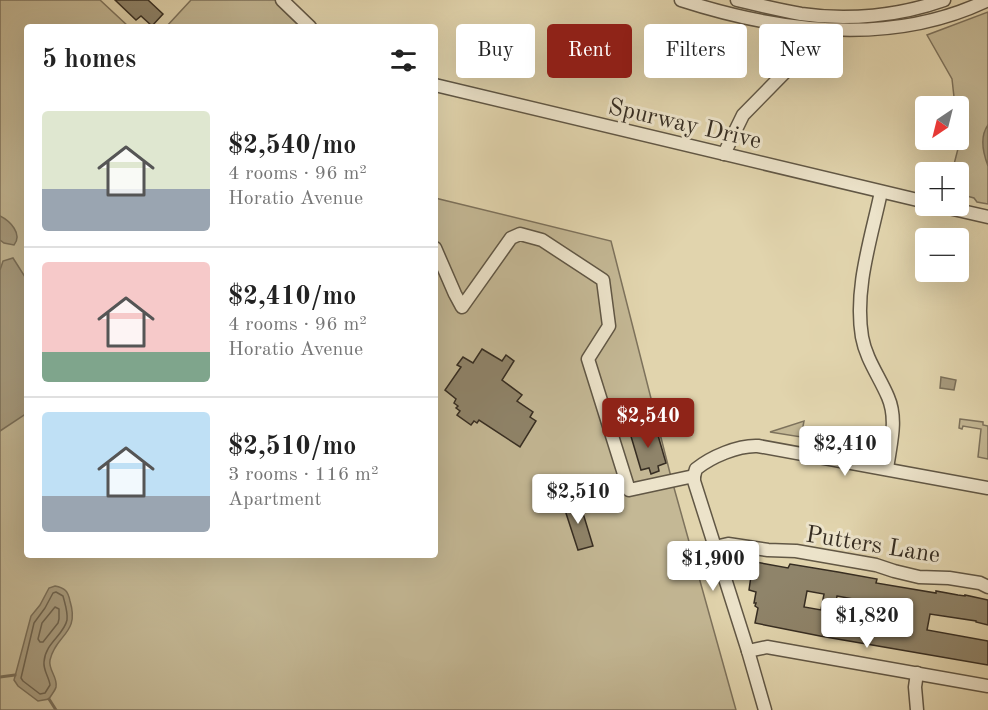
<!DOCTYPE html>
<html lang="en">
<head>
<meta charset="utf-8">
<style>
  :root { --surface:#fff; --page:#f6f6f6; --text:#222; --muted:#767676; --line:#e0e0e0; --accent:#8f2418 }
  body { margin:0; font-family:"Old Standard TT",serif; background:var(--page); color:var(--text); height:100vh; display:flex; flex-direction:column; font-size:22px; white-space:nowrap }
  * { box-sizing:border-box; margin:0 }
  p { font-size:20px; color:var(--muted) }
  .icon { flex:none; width:33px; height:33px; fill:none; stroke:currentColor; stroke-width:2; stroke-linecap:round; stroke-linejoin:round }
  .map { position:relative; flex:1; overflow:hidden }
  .panel { position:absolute; left:24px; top:24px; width:414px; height:534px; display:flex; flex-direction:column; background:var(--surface); border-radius:6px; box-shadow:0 6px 24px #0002 }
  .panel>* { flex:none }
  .guide { position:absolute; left:456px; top:24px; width:441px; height:54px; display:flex; gap:12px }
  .needle { width:39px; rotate:215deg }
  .buttons { position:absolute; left:915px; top:96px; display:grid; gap:12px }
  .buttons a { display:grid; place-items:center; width:54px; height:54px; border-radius:6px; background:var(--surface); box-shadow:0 6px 24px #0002; font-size:30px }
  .price { position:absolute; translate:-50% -51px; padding:0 14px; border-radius:6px; background:#fff; color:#222; font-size:20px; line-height:39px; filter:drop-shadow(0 2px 3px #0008) }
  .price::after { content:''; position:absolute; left:50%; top:36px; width:18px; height:14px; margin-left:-9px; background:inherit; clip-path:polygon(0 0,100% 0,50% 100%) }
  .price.selected { background:var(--accent); color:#fff }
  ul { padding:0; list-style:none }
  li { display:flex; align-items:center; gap:18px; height:150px; padding:0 18px }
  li+li { border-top:2px solid var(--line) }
  li span { display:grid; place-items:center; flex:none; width:168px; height:120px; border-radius:6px; color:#555 }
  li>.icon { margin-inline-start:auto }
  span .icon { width:72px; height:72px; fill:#fffc; stroke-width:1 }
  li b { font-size:26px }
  h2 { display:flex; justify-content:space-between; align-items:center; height:72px; padding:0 18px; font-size:26px }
  .pill { padding:0 21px; border-radius:6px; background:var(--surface); box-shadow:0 6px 24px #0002; font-size:21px; line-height:54px }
  .pill.selected { background:var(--accent); color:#fff }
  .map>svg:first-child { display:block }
  .green { fill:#c4b895; stroke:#7d725c; stroke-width:1.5 }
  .water { fill:#a79b7e; stroke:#7a6f59; stroke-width:1.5 }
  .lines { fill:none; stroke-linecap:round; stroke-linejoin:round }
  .shore { stroke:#6e6450; stroke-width:1.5 }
  .stream { stroke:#7a6f59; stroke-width:3 }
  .building { fill:#8f846a; stroke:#362d22; stroke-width:1.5; fill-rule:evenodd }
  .minor-casing { stroke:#615745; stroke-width:15 }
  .minor { stroke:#ece3ca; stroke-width:12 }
  .labels { text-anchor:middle; stroke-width:6; stroke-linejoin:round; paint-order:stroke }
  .street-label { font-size:24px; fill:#362d22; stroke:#ece3ca }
</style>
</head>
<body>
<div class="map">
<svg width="988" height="710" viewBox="0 0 988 710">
  <rect width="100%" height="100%" fill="#e1d4ad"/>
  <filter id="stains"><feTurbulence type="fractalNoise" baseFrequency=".00333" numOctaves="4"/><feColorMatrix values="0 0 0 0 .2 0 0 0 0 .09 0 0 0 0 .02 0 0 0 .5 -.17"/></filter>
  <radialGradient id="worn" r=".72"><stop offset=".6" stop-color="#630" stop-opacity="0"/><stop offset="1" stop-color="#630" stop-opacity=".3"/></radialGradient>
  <g class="green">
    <path d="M 0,0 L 100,0 L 129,27 L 27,27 L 27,555 L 435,555 L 435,198 L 611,241 L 671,477 L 736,710 L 0,710 Z"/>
    <path d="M 191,0 L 280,0 L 306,27 L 166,27 Z"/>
    <path d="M 988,12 L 988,204 L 977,202 L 974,198 L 959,194 L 958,172 L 952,172 L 960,141 L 958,106 L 955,106 L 952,79 L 927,35 Z"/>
    <path d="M 960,419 L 983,422 L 983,425 L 988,426 L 988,459 L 978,457 L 981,429 L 963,426 L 962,429 L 959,428 Z"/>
    <path d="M 804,421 L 801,437 L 770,432 Z"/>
  </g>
  <g class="water">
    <path d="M 988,125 L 988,166 C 983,153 980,136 988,125 Z"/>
    <path d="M 0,216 C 10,221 23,234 14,245 L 4,243 L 0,240 Z"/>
    <path d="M 13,258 L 27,280 L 27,413 L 0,431 L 0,270 L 3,261 Z"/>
    <path d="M 941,377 L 956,380 L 954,390 L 940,388 Z"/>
    <path d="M 55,586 C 65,588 68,591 70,601 C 80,634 56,634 50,660 C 48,670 58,677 56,687 C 55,691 51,695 49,699 L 38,701 L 18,686 L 14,680 L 31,616 L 40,605 L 49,588 Z"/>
  </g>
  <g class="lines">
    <g class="shore">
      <path d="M 56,592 L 63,596 C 65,604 68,612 67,620 C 64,635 45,643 44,662 C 43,670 49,677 50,685 L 45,693 L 40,694 L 23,681 L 21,678 L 34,623 L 45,608 L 53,593 Z"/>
      <path d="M 55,607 L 59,609 L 59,619 L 58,623 L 43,642 L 40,642 L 38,639 L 42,623 Z"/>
    </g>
    <g class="stream">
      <path d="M 0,677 L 15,675"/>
      <path d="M 49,699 L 56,710"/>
    </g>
  </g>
  <g class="building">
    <path d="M 115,0 L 148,0 L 163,14 L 152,26 L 141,16 L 136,20 Z"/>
    <path d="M 482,349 L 502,361 L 506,355 L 514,361 L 502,380 L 522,395 L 517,401 L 533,412 L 530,417 L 536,421 L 520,447 L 479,420 L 477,423 L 474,421 L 471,425 L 457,415 L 460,411 L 456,408 L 458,406 L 454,403 L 456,399 L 445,390 L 461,367 L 457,365 L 463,357 L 473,363 Z"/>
    <path d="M 655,425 L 666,463 L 658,466 L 659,471 L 651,474 L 649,468 L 641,470 L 630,433 Z"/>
    <path d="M 579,500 L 593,546 L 578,550 L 563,504 Z"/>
    <path d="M 750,561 L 788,568 L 790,564 L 838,572 L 877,579 L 876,583 L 936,593 L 936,591 L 958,595 L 965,596 L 965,595 L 988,600 L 988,625 L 976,622 L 976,621 L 930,614 L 927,630 L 988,641 L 988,665 L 820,636 L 755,623 L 758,608 L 755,606 L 756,603 L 754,603 L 756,592 L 749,590 L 751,576 L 746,574 L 748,562 ZM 807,591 L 824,594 L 821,610 L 804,607 ZM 837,596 L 875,603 L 872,621 L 849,617 L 849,615 L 834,612 Z"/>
  </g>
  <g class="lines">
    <g class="minor-casing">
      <g id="minor">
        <path d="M 282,0 L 310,27"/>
        <path d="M 681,0 C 780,32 891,47 988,0"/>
        <path d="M 737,0 C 758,5 779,10 801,14 C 848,21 899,16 944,0"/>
        <path d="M 435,85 L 926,202"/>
        <path d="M 724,154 L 743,115 L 794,63 L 809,44 L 814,29"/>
        <path d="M 881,192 C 871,239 854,289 862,337 C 866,359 879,376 888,397 C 898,420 890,445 887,469"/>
        <path d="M 940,206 L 988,217"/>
        <path d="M 435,248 L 455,294 L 462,307 L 511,238 L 520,234 L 542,240 L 603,280 L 609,326 L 588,359 L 629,490 L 694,476"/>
        <path d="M 715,547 L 728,544 L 768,550 L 796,551 L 876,565 L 894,571 L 919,577 L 949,578 L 980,583 L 988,587"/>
        <path d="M 748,651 L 767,647 L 988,686"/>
        <path d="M 917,673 L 915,687 L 917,710"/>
        <path d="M 765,710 L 748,651 L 694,481 L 694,476 L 696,469 C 711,457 738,445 758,446 L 988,488"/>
      </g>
    </g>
    <use href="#minor" class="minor"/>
  </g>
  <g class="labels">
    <g class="street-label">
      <text transform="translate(685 123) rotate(13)" y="8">Spurway Drive</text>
      <text transform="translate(873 544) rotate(9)" y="8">Putters Lane</text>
    </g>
  </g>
  <rect width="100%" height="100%" filter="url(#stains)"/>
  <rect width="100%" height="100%" fill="url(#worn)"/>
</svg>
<div class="buttons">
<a><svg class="needle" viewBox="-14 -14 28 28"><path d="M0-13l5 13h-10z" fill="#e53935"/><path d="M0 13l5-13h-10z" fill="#767676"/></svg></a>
<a>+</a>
<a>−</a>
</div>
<b class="price selected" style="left:648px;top:449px">$2,540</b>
<b class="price" style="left:845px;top:477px">$2,410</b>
<b class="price" style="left:578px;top:525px">$2,510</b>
<b class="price" style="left:713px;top:592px">$1,900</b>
<b class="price" style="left:867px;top:649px">$1,820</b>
<div class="guide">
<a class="pill">Buy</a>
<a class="pill selected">Rent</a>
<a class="pill">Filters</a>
<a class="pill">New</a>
</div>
<section class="panel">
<h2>5 homes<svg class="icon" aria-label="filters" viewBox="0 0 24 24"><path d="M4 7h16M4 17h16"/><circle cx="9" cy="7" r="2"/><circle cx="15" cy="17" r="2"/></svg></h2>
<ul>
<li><span style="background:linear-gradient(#dfe7d0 65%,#9aa5b1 0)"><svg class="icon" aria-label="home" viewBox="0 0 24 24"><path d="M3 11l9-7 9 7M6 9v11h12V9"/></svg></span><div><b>$2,540/mo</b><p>4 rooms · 96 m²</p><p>Horatio Avenue</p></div></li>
<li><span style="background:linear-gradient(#f6c9c9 75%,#7fa58c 0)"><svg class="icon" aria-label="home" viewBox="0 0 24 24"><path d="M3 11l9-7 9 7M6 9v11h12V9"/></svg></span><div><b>$2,410/mo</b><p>4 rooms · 96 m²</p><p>Horatio Avenue</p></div></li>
<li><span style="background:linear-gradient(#bfe0f5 70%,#9aa5b1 0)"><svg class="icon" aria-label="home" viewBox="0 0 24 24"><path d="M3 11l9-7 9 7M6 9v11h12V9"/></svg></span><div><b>$2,510/mo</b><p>3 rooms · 116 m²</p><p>Apartment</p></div></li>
</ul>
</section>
</div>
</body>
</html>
